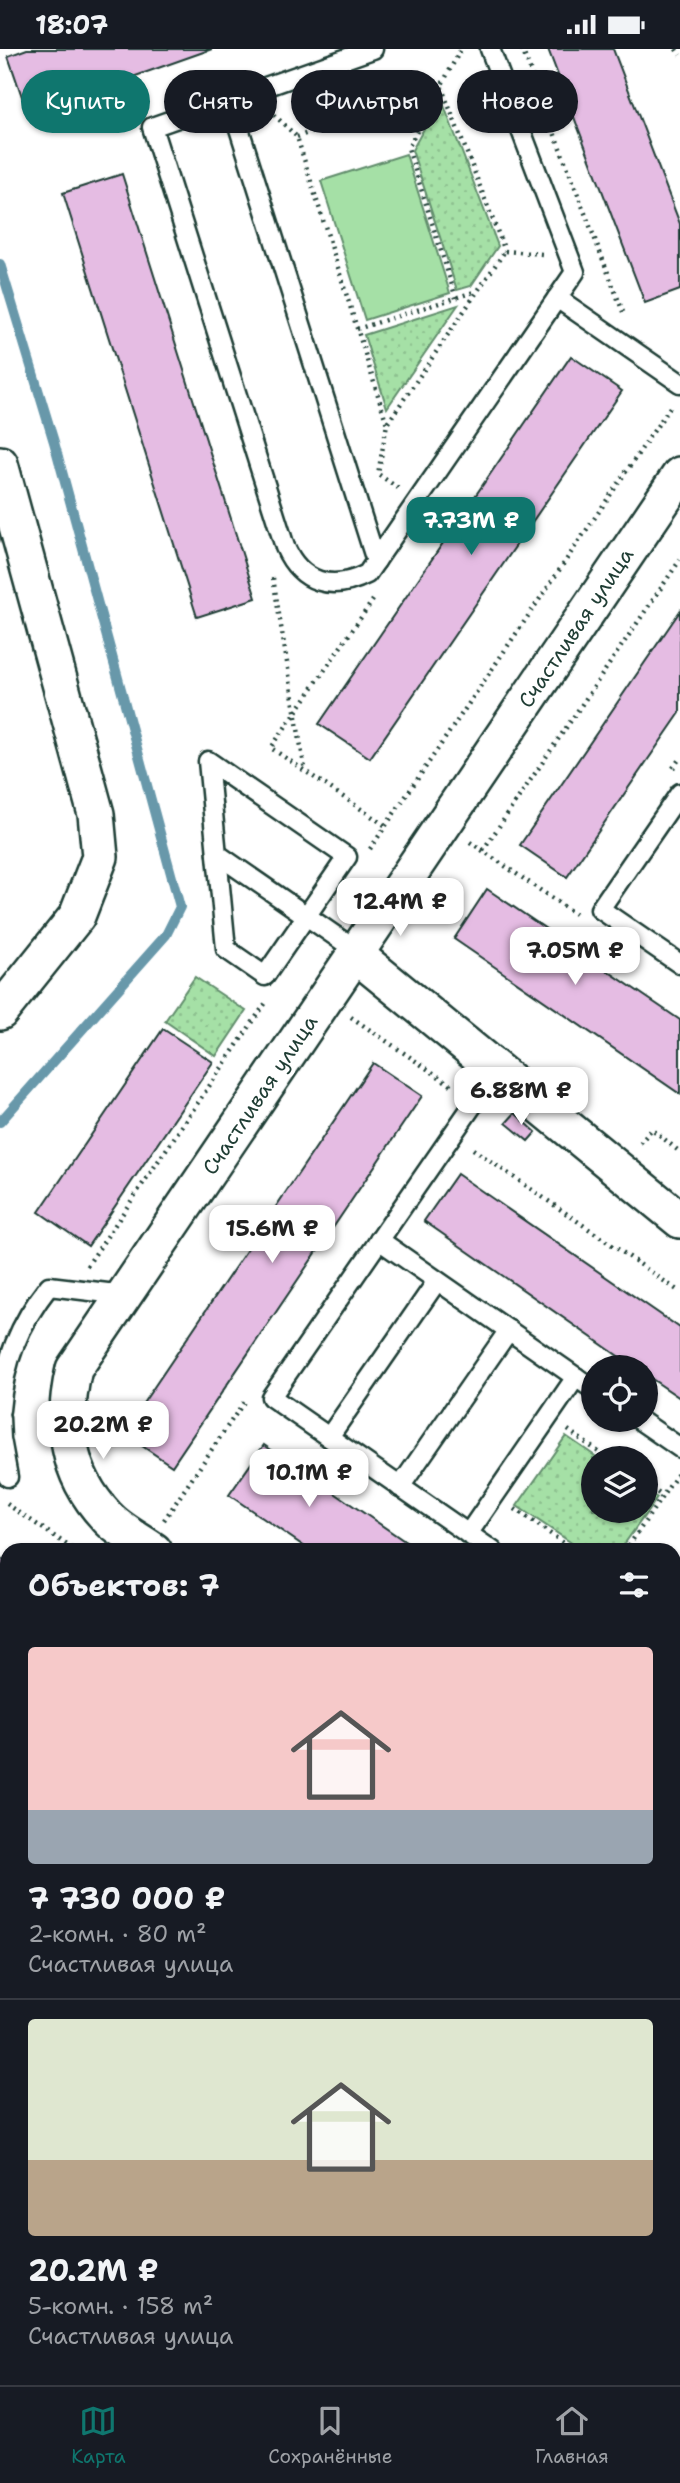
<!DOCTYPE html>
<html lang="ru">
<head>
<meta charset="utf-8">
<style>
  :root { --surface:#171b24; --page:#242831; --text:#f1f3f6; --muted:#9ea1a6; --line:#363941; --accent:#0f766e }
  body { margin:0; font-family:"Shantell Sans",sans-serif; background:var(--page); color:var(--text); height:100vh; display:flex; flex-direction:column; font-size:26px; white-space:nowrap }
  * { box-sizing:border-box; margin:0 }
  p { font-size:23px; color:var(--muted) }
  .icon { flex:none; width:38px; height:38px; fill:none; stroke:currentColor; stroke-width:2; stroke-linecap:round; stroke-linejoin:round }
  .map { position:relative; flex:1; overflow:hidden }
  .sheet { position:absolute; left:0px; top:1494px; width:681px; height:842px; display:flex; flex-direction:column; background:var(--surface); border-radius:21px 21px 0 0; box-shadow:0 2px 5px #0004 }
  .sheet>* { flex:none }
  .guide { position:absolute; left:21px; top:21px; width:639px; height:63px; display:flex; gap:14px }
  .controls { position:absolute; left:581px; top:1306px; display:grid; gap:14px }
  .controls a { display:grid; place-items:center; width:77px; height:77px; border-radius:50%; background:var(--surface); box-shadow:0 2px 5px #0004; font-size:35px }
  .price { position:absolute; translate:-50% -60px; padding:0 16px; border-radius:14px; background:#fff; color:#222; font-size:23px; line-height:46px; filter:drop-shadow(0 2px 4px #0008) }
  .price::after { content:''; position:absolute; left:50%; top:42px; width:21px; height:16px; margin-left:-10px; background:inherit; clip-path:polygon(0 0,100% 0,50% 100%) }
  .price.on { background:var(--accent); color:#fff }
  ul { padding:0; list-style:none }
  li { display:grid; align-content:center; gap:14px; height:371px; padding:0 28px }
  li+li { border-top:2px solid var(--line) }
  li span { display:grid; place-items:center; height:217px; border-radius:7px; color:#555 }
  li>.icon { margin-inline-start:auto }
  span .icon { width:126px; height:126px; fill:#fffc; stroke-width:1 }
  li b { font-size:30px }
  h2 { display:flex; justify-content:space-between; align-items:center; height:84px; padding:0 28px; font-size:30px }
  .pill { padding:0 24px; border-radius:32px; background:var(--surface); box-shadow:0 2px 5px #0004; font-size:24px; line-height:63px }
  .pill.on { background:var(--accent); color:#fff }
  .status { display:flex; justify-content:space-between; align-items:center; height:49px; padding:0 35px; background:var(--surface); direction:ltr }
  .status svg { height:19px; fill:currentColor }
  .menu { display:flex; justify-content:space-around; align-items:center; height:98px; border-top:2px solid var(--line); background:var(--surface); font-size:19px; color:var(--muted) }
  .menu a { display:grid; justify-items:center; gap:4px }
  .menu .on { color:var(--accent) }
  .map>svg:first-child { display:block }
  .grass { fill:#a5e0a6; stroke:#628e6d; stroke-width:2 }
  .forest { fill:url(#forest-crowns); stroke:#628e6d; stroke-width:2 }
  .park { fill:url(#park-dots); stroke:#628e6d; stroke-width:2 }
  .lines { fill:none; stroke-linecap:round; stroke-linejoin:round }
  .stream { stroke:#6798aa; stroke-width:10 }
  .building { fill:#e5bce3; stroke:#1f3d34; stroke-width:2 }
  .lane-casing { stroke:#1f3d34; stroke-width:23 }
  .street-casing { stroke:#1f3d34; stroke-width:40 }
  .path { stroke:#1f3d34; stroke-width:4.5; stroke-dasharray:2 5; stroke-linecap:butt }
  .lane { stroke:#fff; stroke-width:18 }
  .street { stroke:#fff; stroke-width:35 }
  .labels { text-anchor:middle; stroke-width:7; stroke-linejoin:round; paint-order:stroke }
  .street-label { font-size:21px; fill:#1f3d34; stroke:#fff }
</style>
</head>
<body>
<div class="status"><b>18:07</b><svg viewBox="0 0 49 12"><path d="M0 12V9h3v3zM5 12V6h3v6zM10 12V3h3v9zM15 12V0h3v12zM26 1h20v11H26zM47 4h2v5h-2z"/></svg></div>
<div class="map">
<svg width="680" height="2336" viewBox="0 0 680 2336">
  <defs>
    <pattern id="forest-crowns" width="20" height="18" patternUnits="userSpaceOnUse" patternTransform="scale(1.75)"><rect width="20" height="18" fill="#a5e0a6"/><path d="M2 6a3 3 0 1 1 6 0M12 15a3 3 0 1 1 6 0" fill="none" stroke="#8ec190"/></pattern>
    <pattern id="park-dots" width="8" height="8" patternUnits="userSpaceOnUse" patternTransform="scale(1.75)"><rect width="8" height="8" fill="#a5e0a6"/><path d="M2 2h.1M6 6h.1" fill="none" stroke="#8ec190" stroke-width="1.8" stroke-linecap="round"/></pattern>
  </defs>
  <rect width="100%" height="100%" fill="#fff"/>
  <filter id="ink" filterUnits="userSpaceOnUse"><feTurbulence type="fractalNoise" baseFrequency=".0143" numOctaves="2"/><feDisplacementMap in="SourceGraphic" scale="14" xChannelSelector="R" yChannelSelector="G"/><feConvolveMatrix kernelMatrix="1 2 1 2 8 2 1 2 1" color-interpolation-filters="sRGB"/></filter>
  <g filter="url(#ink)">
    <path class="grass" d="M 406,105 L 450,244 L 365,271 L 321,132 Z"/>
    <path class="forest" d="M 674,2220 L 680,2224 L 680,2336 L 496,2336 L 503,2329 L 674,2329 Z"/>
    <g class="park">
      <path d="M 441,49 L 498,197 L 471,237 L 457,241 L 412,101 Z"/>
      <path d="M 458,256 L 387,359 L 364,286 Z"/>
      <path d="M 195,928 L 246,962 L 216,1007 L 165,972 Z"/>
      <path d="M 566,1387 L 598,1409 L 593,1409 L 593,1461 L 646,1461 L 646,1441 L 657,1449 L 620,1501 L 582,1501 L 517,1457 Z"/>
    </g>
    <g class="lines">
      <path class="stream" d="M 0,215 L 54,393 L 180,858 L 166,886 L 0,1073"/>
    </g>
    <g class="building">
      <path d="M 27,0 L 212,0 L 28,65 L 8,7 Z"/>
      <path d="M 548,0 L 613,0 L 680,175 L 680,241 L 645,254 Z"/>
      <path d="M 122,125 L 256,549 L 197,568 L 63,144 Z"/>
      <path d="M 571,307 L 622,342 L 370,709 L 319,675 Z"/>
      <path d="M 680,562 L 680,664 L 567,828 L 520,796 Z"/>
      <path d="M 487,840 L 680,971 L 680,1045 L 454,890 Z"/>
      <path d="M 163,980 L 213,1013 L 88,1197 L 39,1163 Z"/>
      <path d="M 373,1014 L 422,1047 L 172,1417 L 123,1384 Z"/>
      <path d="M 515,1064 L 536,1083 L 528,1092 L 506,1074 Z"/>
      <path d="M 457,1125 L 680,1279 L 680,1349 L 646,1326 L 646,1318 L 634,1318 L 424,1172 Z"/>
      <path d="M 264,1396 L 310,1427 L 419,1502 L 311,1502 L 229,1446 Z"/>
      <path d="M 0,1509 L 7,1514 L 7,1593 L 0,1588 Z"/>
      <path d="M 680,1794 L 680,1900 L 674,1909 L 674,1803 Z"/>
    </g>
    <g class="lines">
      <g class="lane-casing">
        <g id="lane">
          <path d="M 373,0 L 152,78 L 285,498 C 301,534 332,543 367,525 L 575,223 L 490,0"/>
          <path d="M 230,51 L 376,512"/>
          <path d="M 557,249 L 680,334"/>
          <path d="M 208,712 L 347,808 L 265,927 L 226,900 Z"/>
          <path d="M 680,744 L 600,860 L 680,915"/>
          <path d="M 217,805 L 357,902"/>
          <path d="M 379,1191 L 593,1340"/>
          <path d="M 0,1361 C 4,1313 19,1275 49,1237 L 124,1246"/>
          <path d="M 0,1369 L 1,1390 L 8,1428"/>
          <path d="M 638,1370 L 680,1399"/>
          <path d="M 329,1388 L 437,1232"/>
          <path d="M 400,1438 L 509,1281"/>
          <path d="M 468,1485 L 576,1328"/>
          <path d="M 493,1502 L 271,1348 L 497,1021"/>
          <path d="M 674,1542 L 680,1533"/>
          <path d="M 674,2003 L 680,1994"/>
        </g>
      </g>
      <g class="street-casing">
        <g id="street">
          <path d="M 0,415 L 96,765 L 100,808 L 77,867 L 0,963"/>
          <path d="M 355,905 L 680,1171"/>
          <path d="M 154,1502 C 139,1491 118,1481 106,1467 C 66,1424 61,1375 74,1320 L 680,426"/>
          <path d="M 674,1714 L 680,1705"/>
        </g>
      </g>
      <g class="path">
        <path d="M 522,0 L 623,263"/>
        <path d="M 676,0 L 680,6"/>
        <path d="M 269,61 L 297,88 L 387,375"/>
        <path d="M 297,88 L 441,37 L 505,202"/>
        <path d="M 505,202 L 543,205"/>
        <path d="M 456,249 L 408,99 L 461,0"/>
        <path d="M 357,280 L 477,242"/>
        <path d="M 398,439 L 378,425 L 387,375 L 505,202"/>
        <path d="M 273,529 L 305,722"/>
        <path d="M 373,551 L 271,699 L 386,777"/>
        <path d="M 673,719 L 680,709"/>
        <path d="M 470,793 L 575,865"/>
        <path d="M 370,800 L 672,355"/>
        <path d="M 483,801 L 680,511"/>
        <path d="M 351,968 L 454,1038"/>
        <path d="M 640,1094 L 652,1080 L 680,1103"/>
        <path d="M 473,1100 L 680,1243"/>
        <path d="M 87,1217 L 267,952"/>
        <path d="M 568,1381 L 607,1409"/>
        <path d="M 646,1435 L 662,1447"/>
        <path d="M 7,1455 L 76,1502"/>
        <path d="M 515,1460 L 575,1502"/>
        <path d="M 164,1471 L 246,1350"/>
        <path d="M 625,1502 L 679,1423"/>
        <path d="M 0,1627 L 7,1632"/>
        <path d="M 674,1632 L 680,1623"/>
        <path d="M 674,1759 L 680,1750"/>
        <path d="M 674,1960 L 680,1950"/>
        <path d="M 674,2228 L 680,2228"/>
        <path d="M 527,2336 L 536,2329"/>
      </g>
      <use href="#lane" class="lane"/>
      <use href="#street" class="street"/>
    </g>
  </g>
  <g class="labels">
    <g class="street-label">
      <text transform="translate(576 579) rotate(-56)" y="7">Счастливая улица</text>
      <text transform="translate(260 1046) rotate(-56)" y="7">Счастливая улица</text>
    </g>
  </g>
</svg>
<div class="controls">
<a><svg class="icon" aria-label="locate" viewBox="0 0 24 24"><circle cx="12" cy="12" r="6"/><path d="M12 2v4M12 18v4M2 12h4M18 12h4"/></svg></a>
<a><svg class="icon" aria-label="layers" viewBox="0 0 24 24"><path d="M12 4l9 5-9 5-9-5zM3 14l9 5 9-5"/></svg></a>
</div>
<b class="price on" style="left:471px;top:508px">7.73M ₽</b>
<b class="price" style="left:400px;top:889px">12.4M ₽</b>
<b class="price" style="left:575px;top:938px">7.05M ₽</b>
<b class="price" style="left:521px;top:1078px">6.88M ₽</b>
<b class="price" style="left:272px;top:1216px">15.6M ₽</b>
<b class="price" style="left:103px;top:1412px">20.2M ₽</b>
<b class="price" style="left:309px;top:1460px">10.1M ₽</b>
<div class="guide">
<a class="pill on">Купить</a>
<a class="pill">Снять</a>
<a class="pill">Фильтры</a>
<a class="pill">Новое</a>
</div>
<section class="sheet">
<h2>Объектов: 7<svg class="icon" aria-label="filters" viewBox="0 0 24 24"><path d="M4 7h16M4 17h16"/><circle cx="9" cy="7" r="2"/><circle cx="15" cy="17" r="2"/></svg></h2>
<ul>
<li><span style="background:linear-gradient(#f6c9c9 75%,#9aa5b1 0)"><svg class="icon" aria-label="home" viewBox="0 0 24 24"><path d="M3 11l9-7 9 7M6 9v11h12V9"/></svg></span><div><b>7 730 000 ₽</b><p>2-комн. · 80 m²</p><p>Счастливая улица</p></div></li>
<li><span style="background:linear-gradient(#dfe7d0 65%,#b9a48a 0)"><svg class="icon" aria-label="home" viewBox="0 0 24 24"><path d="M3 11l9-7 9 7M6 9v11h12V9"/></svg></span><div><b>20.2M ₽</b><p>5-комн. · 158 m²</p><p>Счастливая улица</p></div></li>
</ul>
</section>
</div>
<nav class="menu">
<a class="on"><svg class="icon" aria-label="map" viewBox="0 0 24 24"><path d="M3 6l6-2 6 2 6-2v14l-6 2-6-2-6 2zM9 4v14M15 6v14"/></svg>Карта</a>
<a><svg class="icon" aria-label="saved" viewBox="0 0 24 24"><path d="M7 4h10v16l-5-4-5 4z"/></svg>Сохранённые</a>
<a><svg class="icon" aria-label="home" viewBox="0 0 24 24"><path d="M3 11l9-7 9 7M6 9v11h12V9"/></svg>Главная</a>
</nav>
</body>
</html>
